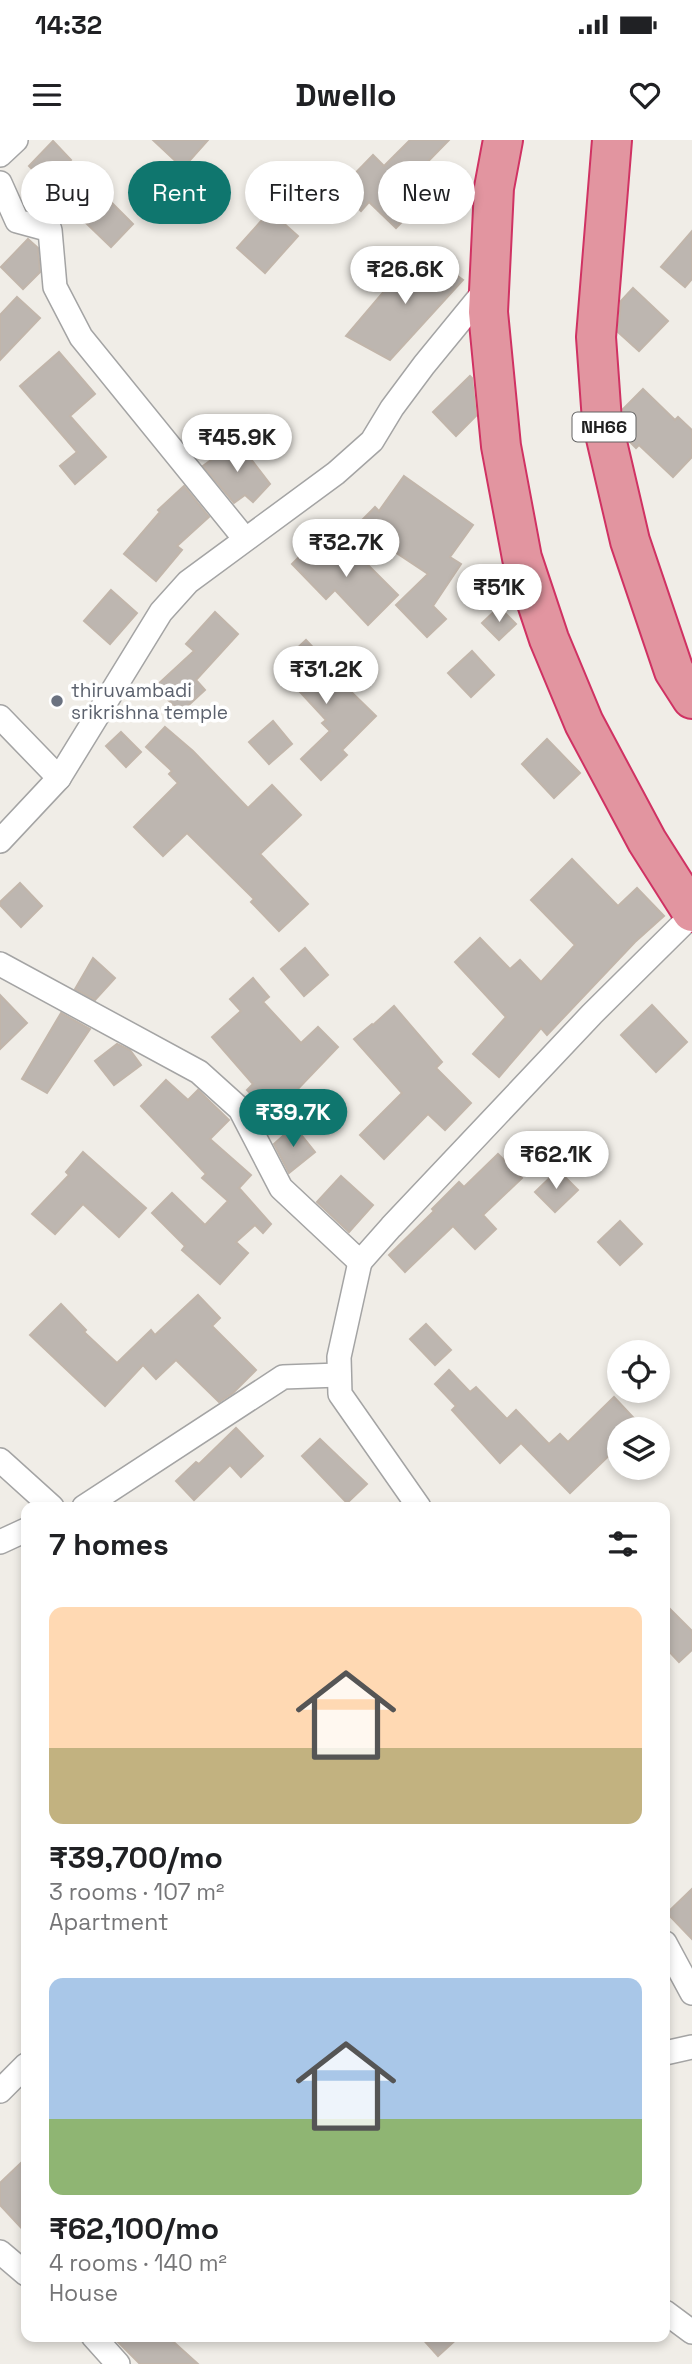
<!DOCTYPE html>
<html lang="en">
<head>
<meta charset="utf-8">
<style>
  :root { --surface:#fff; --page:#f6f6f6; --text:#202124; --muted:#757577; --accent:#0f766e }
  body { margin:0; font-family:"Space Grotesk",sans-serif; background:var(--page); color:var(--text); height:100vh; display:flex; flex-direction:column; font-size:26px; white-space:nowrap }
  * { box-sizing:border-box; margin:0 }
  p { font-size:23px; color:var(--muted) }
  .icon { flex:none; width:38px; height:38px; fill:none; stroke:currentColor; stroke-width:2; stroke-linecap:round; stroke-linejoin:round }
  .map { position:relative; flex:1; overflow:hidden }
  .side { position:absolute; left:21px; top:1362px; width:649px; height:840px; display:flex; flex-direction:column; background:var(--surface); border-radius:14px; box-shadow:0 4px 10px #0003 }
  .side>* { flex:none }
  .top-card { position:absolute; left:21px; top:21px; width:651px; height:63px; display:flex; gap:14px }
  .buttons { position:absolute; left:607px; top:1200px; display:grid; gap:14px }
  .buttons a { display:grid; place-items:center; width:63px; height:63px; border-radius:50%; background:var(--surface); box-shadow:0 4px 10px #0003; font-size:35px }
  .price { position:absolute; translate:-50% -60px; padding:0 16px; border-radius:24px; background:#fff; color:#222; font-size:23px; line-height:46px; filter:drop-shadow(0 2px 4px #0008) }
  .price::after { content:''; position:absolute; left:50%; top:42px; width:21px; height:16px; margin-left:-10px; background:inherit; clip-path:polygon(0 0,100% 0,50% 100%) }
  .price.current { background:var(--accent); color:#fff }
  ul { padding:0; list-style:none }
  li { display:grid; align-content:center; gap:14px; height:371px; padding:0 28px }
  li span { display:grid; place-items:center; height:217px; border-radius:14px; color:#555 }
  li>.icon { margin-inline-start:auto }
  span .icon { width:126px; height:126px; fill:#fffc; stroke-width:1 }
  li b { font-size:30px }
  h2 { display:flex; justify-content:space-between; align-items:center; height:84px; padding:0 28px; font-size:30px }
  .pill { padding:0 24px; border-radius:32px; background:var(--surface); box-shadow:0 4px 10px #0003; font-size:24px; line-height:63px }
  .pill.current { background:var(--accent); color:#fff }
  .status { display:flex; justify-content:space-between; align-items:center; height:49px; padding:0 35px; background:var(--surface); direction:ltr }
  .status svg { height:19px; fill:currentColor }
  header { display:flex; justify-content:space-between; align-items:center; height:91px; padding:0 28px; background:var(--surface); font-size:32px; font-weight:800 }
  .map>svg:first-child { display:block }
  .building { fill:#bdb6b0; stroke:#c1b5aa; stroke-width:2 }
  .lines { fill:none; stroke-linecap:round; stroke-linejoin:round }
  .street-casing { stroke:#a4a4a4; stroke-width:26 }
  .highway-casing { stroke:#d03263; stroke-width:42 }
  .street { stroke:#fff; stroke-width:23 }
  .highway { stroke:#e295a0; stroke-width:38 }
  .worship-dot { fill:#6b7280; stroke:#fff; stroke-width:2.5 }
  .labels { text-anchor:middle; stroke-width:7; stroke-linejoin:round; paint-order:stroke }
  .shield { fill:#fff; stroke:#636363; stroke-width:2 }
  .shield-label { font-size:18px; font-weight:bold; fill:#202020 }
  .worship-label { font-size:19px; fill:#5b616d; stroke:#fff; text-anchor:start }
</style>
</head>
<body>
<div class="status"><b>14:32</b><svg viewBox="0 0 49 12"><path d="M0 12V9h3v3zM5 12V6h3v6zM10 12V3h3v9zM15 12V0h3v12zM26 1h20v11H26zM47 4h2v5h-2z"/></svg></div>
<header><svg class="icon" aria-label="menu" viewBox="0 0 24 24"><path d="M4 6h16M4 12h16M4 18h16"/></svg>Dwello<svg class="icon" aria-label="heart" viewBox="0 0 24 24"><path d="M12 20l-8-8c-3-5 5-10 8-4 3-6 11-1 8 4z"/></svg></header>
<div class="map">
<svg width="692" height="2224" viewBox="0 0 692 2224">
  <rect width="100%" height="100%" fill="#f0ede7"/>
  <g class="building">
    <path d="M 153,0 L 208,0 L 183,28 Z"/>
    <path d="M 410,0 L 449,0 L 402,48 L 419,64 L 396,88 L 369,62 L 361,71 L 339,50 L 373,15 L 384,26 Z"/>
    <path d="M 53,1 L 71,20 L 47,44 L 29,26 Z"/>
    <path d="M 109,60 L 133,84 L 111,107 L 86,83 Z"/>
    <path d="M 270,71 L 298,96 L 265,133 L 237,108 Z"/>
    <path d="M 692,91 L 692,139 L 685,147 L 661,127 Z"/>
    <path d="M 28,99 L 38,108 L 40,132 L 23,149 L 1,127 Z"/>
    <path d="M 420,109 L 463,140 L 390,220 L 346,196 Z"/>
    <path d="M 633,148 L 668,181 L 639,211 L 618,192 L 621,161 Z"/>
    <path d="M 17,157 L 40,178 L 0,220 L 0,175 Z"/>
    <path d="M 59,212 L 95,254 L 70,276 L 106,317 L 75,344 L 60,326 L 77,312 L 20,246 Z"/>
    <path d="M 470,236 L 472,238 L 476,276 L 456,296 L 433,272 Z"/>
    <path d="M 643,249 L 675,280 L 678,277 L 692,290 L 692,317 L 673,337 L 639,305 L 636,308 L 629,301 L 623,269 Z"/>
    <path d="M 237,301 L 270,344 L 253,362 L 245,355 L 234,363 L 203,326 Z"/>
    <path d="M 404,336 L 473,385 L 450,417 L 461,424 L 433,466 L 446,479 L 427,497 L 396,465 L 428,434 L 356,386 L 375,367 L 379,371 Z"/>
    <path d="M 184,346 L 209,377 L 177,406 L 182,410 L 156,441 L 124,414 L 160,372 L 158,370 Z"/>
    <path d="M 342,399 L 398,455 L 368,485 L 335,450 L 326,459 L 292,424 L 316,400 L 328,412 Z"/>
    <path d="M 111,450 L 137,473 L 110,504 L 84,481 Z"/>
    <path d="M 499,467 L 516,484 L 499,500 L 482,483 Z"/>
    <path d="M 215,472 L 238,494 L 196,540 L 205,550 L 180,573 L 156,546 L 194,511 L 186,504 Z"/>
    <path d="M 306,500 L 342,538 L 339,540 L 376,576 L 342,610 L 347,615 L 321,640 L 301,619 L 330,591 L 322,583 L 326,580 L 277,527 Z"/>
    <path d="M 472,511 L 494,535 L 471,557 L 448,533 Z"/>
    <path d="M 273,581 L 292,604 L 269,624 L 249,602 Z"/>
    <path d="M 165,587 L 193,611 L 248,668 L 272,645 L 301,675 L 260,714 L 308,764 L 279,791 L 251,762 L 254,759 L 187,693 L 163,716 L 134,687 L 178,643 L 169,634 L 172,631 L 146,607 Z"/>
    <path d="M 121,592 L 141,612 L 126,627 L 106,606 Z"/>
    <path d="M 547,599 L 580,633 L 554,658 L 522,624 Z"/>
    <path d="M 572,719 L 618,766 L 637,748 L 664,776 L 635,802 L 547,895 L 541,888 L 499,937 L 473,914 L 506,877 L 455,822 L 480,798 L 510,829 L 520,820 L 541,842 L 575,805 L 531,760 Z"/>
    <path d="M 20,743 L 42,766 L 21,787 L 0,765 L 0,762 Z"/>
    <path d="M 305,808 L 328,835 L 304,856 L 281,829 Z"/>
    <path d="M 93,818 L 115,838 L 95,860 L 75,849 Z"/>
    <path d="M 253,838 L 269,857 L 263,862 L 301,903 L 318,887 L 338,907 L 272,976 L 247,950 L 253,944 L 212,897 L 241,871 L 230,859 Z"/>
    <path d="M 0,855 L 27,883 L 0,909 Z"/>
    <path d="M 652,865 L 687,902 L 656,932 L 621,895 Z"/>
    <path d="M 394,866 L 442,922 L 436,928 L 471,963 L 445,990 L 428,974 L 384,1019 L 360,995 L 402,953 L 354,899 L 372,884 L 373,885 Z"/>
    <path d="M 61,873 L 90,889 L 47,953 L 22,939 Z"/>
    <path d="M 117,904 L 130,910 L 141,925 L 114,945 L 95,921 Z"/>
    <path d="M 166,940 L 188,960 L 198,950 L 229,980 L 210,999 L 251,1035 L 239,1048 L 271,1084 L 263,1093 L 255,1085 L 236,1102 L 248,1113 L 220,1144 L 182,1110 L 185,1106 L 152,1073 L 172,1053 L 205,1085 L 228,1061 L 202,1038 L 206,1034 L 141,966 Z"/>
    <path d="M 294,986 L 315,1012 L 289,1033 L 274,1004 Z"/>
    <path d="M 83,1012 L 146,1068 L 119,1097 L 83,1064 L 55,1094 L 32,1074 L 69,1035 L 66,1032 Z"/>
    <path d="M 498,1014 L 522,1038 L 483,1075 L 496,1089 L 475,1109 L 453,1086 L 405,1132 L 389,1115 L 434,1071 L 432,1069 L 459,1042 L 464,1047 Z"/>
    <path d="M 558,1030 L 578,1050 L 555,1072 L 535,1052 Z"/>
    <path d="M 341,1036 L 373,1065 L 349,1092 L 317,1062 Z"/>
    <path d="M 620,1081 L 642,1104 L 620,1125 L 598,1102 Z"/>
    <path d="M 198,1155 L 220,1178 L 212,1186 L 256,1230 L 233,1253 L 219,1262 L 176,1220 L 156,1239 L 143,1225 L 105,1266 L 30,1195 L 61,1164 L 86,1190 L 84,1192 L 117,1223 L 151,1190 L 155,1195 Z"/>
    <path d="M 426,1184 L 451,1210 L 435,1225 L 410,1199 Z"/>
    <path d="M 449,1230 L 470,1252 L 476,1247 L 507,1279 L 516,1270 L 549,1304 L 560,1294 L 568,1302 L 614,1257 L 645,1290 L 620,1290 L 620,1305 L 570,1353 L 521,1303 L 500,1323 L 452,1270 L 456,1266 L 435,1244 Z"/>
    <path d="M 236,1288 L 263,1316 L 241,1337 L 230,1325 L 194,1360 L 176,1341 L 196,1322 L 199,1324 Z"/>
    <path d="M 320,1299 L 367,1344 L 347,1363 L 302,1316 Z"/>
    <path d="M 665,1464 L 692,1491 L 692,1510 L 679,1522 L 665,1507 Z"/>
    <path d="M 692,1749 L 692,1799 L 667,1773 Z"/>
    <path d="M 26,2018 L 26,2093 L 0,2065 L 0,2043 Z"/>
    <path d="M 112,2196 L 167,2196 L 198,2224 L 140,2224 Z"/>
    <path d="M 420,2196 L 460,2196 L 438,2216 Z"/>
  </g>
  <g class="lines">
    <g class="street-casing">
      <g id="street">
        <path d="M 0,15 L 16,0"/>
        <path d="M 0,43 L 17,81 L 50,90 L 55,147 L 81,197 L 245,399"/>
        <path d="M 0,577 L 59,638"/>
        <path d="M 0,701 L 59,638 L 161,472 L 188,442 L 336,333 L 372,301 L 392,268 L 424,225 L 487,148"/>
        <path d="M 0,824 L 199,932 L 240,969 L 281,1048 L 360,1122 L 391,1087 L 592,874 L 692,775"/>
        <path d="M 360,1122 L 339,1217 L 340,1254 L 419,1367"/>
        <path d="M 0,1320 L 52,1367"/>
        <path d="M 84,1367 L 283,1237 L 339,1235"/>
        <path d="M 0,1402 L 26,1390"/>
        <path d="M 665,1803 L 692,1853"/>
        <path d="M 665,1913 L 692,1907"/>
        <path d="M 0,1951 L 26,1925"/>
        <path d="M 0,2112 L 26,2134"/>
        <path d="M 665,2172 L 692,2192"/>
        <path d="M 93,2196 L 118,2224"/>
      </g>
    </g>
    <g class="highway-casing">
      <g id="highway">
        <path d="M 503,0 L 494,48 L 488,172 L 501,306 L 522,418 L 549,499 L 584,583 L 647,701 L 692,772"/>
        <path d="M 612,0 L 596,197 L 602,281 L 630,401 L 674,531 L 692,559"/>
      </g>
    </g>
    <use href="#street" class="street"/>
    <use href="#highway" class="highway"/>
  </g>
  <circle class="worship-dot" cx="57" cy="561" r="7"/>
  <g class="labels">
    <rect class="shield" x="572.5" y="272.5" width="63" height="29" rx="5"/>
    <g class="shield-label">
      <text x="604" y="293">NH66</text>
    </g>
    <g class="worship-label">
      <text x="71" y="557">thiruvambadi<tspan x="71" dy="22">srikrishna temple</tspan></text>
    </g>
  </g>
</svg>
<div class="buttons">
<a><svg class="icon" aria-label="locate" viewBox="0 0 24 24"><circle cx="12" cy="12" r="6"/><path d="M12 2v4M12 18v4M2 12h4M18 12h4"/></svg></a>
<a><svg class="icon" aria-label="layers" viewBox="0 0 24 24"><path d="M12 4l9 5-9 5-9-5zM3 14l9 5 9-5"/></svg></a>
</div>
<b class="price" style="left:405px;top:166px">₹26.6K</b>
<b class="price" style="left:237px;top:334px">₹45.9K</b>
<b class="price" style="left:346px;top:439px">₹32.7K</b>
<b class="price" style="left:499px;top:484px">₹51K</b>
<b class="price" style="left:326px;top:566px">₹31.2K</b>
<b class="price current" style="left:293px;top:1009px">₹39.7K</b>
<b class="price" style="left:556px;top:1051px">₹62.1K</b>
<div class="top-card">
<a class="pill">Buy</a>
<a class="pill current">Rent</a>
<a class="pill">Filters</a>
<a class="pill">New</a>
</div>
<section class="side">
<h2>7 homes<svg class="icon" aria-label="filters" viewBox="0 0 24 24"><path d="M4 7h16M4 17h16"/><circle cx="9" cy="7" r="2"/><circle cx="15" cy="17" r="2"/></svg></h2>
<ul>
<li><span style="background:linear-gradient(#ffd9b3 65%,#c2b280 0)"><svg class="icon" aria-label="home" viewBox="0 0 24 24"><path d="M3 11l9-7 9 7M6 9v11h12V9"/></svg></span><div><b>₹39,700/mo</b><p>3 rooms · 107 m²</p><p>Apartment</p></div></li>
<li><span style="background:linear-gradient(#a9c7e8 65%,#8fb573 0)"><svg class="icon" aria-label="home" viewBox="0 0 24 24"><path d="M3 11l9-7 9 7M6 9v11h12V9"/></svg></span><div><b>₹62,100/mo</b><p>4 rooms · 140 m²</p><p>House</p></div></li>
</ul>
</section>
</div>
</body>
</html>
